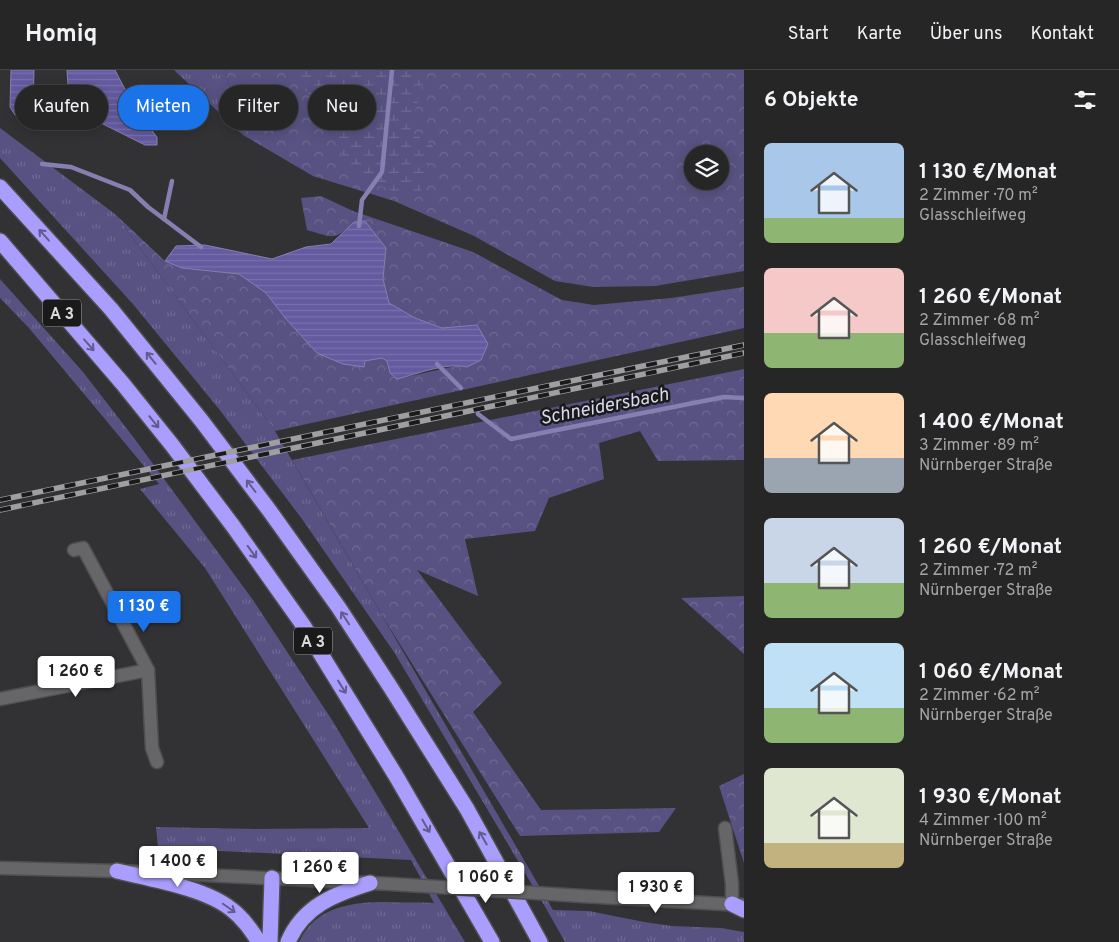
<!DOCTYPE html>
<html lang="de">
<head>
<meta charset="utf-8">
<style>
  :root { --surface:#262627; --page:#323233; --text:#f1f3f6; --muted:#a4a5a7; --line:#424344; --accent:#1a73e8 }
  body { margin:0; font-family:Overpass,sans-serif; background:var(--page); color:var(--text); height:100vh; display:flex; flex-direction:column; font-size:19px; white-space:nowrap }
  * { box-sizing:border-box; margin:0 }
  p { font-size:16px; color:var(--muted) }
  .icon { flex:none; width:28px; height:28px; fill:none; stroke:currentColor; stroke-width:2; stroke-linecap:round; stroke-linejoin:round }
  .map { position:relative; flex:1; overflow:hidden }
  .panel { display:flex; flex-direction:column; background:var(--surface); width:375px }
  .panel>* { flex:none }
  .guide { position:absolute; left:15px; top:15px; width:475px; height:45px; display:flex; gap:10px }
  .controls { position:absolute; left:684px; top:75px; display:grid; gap:10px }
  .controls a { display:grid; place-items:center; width:45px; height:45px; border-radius:50%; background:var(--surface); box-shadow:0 2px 12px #0003,0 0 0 1px var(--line); font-size:25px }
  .price { position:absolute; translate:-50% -42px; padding:0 11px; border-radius:5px; background:#fff; color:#222; font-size:16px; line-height:32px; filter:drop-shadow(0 1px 2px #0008) }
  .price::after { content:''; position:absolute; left:50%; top:30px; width:15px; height:11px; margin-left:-8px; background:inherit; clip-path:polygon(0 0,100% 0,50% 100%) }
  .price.active { background:var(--accent); color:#fff }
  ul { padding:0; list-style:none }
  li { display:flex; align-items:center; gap:15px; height:125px; padding:0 20px }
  li span { display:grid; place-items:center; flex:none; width:140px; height:100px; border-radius:8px; color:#555 }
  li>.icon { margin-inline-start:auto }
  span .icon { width:60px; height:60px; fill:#fffc; stroke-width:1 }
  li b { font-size:21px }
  h2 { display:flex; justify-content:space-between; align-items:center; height:60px; padding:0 20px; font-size:21px }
  .pill { padding:0 18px; border-radius:22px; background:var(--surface); box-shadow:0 2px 12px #0003,0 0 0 1px var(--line); font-size:18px; line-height:45px }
  .pill.active { background:var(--accent); color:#fff }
  header { display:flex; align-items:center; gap:30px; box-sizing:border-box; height:70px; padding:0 25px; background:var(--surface); border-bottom:1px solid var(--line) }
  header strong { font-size:24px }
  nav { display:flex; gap:28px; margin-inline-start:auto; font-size:18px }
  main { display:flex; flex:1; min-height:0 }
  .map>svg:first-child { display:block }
  .grass { fill:url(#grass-tufts) }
  .forest { fill:url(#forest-crowns); fill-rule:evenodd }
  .wetland { fill:url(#wetland-marsh) }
  .water { fill:url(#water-rules); stroke:#8680b2 }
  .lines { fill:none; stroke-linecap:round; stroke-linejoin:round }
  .stream { stroke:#8680b2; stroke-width:4.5 }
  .minor-casing { stroke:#4f4f51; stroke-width:15 }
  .secondary-casing { stroke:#4f4f51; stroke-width:15 }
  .motorway-casing { stroke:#4f4f51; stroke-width:18 }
  .minor { stroke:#666668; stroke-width:12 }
  .secondary { stroke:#666668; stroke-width:12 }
  .motorway { stroke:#a99efe; stroke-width:15 }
  .rail-casing { stroke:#9f9fa1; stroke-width:5.5 }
  .rail { stroke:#1a1a1b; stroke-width:4; stroke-dasharray:11; stroke-linecap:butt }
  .secondary-bridge-casing { stroke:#4f4f51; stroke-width:15; stroke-linecap:butt }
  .secondary-bridge { stroke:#666668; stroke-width:12 }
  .oneway { stroke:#625c8c }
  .labels { text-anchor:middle; stroke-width:5; stroke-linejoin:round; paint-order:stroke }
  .shield { fill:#1a1a1b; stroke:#a0a0a1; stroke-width:1 }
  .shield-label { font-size:16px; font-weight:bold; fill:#d9d9db }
  .water-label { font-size:19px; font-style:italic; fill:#dad9ee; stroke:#1a1a1b }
</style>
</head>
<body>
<header>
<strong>Homiq</strong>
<nav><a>Start</a><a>Karte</a><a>Über uns</a><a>Kontakt</a></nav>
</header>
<main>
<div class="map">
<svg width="744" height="872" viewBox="0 0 744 872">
  <defs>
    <pattern id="grass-tufts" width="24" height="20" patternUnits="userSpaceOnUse" patternTransform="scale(1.25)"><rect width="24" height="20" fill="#575281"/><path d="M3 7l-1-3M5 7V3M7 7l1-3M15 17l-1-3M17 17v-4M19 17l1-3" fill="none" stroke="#6f6a92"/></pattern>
    <pattern id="forest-crowns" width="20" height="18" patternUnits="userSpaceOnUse" patternTransform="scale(1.25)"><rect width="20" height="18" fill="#575281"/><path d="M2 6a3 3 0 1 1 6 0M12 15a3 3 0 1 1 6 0" fill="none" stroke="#6f6a92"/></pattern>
    <pattern id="wetland-marsh" width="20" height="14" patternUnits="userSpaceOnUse" patternTransform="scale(1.25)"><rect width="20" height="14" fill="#575281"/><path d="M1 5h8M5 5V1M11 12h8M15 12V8" fill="none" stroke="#6f6a92"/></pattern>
    <pattern id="water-rules" width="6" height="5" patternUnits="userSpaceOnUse" patternTransform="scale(1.25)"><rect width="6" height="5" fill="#635aa0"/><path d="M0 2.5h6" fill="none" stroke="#7971ad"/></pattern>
  </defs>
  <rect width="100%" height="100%" fill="#323234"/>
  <g class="grass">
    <path d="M 174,0 L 225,0 L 243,65 Z"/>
    <path d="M 0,58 L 115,144 L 275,361 L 553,840 L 589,841 L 644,852 L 672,856 L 721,858 L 744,862 L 744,872 L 565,872 L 547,840 L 394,582 L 302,449 L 219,339 L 132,233 L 0,88 Z"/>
    <path d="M 0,209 L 83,302 L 134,368 L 253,530 L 332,650 L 465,872 L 299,872 C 316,836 352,832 387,832 C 403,833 418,832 434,833 L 411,790 L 158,778 L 156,757 L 259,759 L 369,758 L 205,498 L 140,419 L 159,414 L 29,258 L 0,228 Z"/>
  </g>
  <g class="forest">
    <path d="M 225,0 L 744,0 L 744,201 L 655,216 L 593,217 L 555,211 L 474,166 L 394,131 L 313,106 L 243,65 ZM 692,84 L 720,84 L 720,111 L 692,111 Z"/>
    <path d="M 321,126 L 353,141 L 473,182 L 562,230 L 594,235 L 671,228 L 744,217 L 744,258 L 275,361 L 115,144 L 165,191 L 182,198 L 239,204 L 266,223 L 286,249 L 317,283 L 363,297 L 365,291 L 382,288 L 387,291 L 390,303 L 397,309 L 460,295 L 476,255 L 442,258 L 415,248 L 389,233 L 383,209 L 386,178 L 365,151 L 354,152 C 334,172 332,167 307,160 L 301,128 Z"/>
    <path d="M 744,299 L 744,390 L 658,391 L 640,361 L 599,373 L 604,409 L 549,428 L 535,461 L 465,469 L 478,526 L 417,500 L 502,613 L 473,642 L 541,740 L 676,738 L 659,762 L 520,766 L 386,552 L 292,390 Z"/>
    <path d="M 744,526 L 744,584 L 681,528 Z"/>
    <path d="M 744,704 L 744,793 L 719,716 Z"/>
  </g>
  <path class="wetland" d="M 294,0 L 426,0 L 410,61 L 433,76 L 420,125 L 395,122 L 345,101 L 335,52 L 294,8 Z"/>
  <g class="water">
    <path d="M 11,0 L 34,0 L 33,39 L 30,45 L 23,46 L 15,45 L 10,37 Z"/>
    <path d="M 67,0 L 115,0 C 127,24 140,46 157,67 L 157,75 L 145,75 L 85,45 L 69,30 Z"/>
    <path d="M 365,151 L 386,178 L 383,209 L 389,233 L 415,248 L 442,258 L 477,255 L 488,274 L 481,290 L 467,297 C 447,292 417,304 397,309 L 390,303 L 387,291 L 382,288 L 365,291 L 364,297 L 343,294 L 317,283 L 286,249 L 266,223 L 239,204 L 182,198 L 165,191 L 176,176 L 205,175 L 272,189 L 306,177 L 331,174 L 354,152 Z"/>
  </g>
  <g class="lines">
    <g class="stream">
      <path d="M 42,94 L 71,97 L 130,120 L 148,137 L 201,177"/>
      <path d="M 164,149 L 172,111"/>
      <path d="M 359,156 L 362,130 L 382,102 L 392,0"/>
      <path d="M 437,294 L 461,318"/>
      <path d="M 478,344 L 511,369 L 724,327 L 744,328"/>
    </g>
    <g class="minor-casing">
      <g id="minor">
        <path d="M 74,480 L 83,478 L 148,600 L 152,678 L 157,692"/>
        <path d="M 0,629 L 148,600"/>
        <path d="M 725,758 L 732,814 L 732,834"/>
      </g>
    </g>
    <g class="secondary-casing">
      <g id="secondary">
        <path d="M 0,798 L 117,801 L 391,814"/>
        <path d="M 582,826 L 742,835"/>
      </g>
    </g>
    <g class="motorway-casing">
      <g id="motorway">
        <path d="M 0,117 L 111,239 L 201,350 L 269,440 L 339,538 L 391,618 L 467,739 L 540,872"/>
        <path d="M 0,171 L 123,314 L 172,375 L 233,456 L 303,555 L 396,706 L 492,872"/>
        <path d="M 117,801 C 150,809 205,818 231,839 C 243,848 251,860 259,872"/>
        <path d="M 732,834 L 744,840"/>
        <path d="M 270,872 L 272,808"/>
        <path d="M 288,872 C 303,836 335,824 370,813"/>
      </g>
    </g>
    <use href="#minor" class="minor"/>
    <use href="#secondary" class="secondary"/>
    <use href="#motorway" class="motorway"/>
    <g class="rail-casing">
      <g id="rail">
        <path d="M 0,430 L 744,275"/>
        <path d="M 0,440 L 744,283"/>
      </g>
    </g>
    <use href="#rail" class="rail"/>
    <g class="secondary-bridge-casing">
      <path id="secondary-bridge" d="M 391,814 L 582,826"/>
    </g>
    <use href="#secondary-bridge" class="secondary-bridge"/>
  </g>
  <defs><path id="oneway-shaft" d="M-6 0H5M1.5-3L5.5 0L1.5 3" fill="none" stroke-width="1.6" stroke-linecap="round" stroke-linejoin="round" transform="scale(1.25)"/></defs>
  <g class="oneway">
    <use href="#oneway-shaft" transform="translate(44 165) rotate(-132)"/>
    <use href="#oneway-shaft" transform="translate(89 275) rotate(49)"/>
    <use href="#oneway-shaft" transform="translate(151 288) rotate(-129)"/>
    <use href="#oneway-shaft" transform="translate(154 352) rotate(51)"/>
    <use href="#oneway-shaft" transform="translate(251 416) rotate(-127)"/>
    <use href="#oneway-shaft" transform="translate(252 482) rotate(54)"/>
    <use href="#oneway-shaft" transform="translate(345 548) rotate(-123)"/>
    <use href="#oneway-shaft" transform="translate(342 617) rotate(58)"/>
    <use href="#oneway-shaft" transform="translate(426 756) rotate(60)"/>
    <use href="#oneway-shaft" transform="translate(483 768) rotate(-120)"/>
    <use href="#oneway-shaft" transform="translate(229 838) rotate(35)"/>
  </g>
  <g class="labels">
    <g class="shield">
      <rect x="43" y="229.5" width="38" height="27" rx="4"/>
      <rect x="294" y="557.5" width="38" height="27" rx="4"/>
    </g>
    <g class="shield-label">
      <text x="62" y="249">A 3</text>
      <text x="313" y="577">A 3</text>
    </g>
    <g class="water-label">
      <text transform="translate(604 335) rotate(-11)" y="7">Schneidersbach</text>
    </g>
  </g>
</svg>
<div class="controls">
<a><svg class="icon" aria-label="layers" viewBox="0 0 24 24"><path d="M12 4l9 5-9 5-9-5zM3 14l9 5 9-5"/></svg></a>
</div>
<b class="price active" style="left:144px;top:563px">1 130 €</b>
<b class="price" style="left:76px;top:628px">1 260 €</b>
<b class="price" style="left:178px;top:818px">1 400 €</b>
<b class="price" style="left:320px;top:824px">1 260 €</b>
<b class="price" style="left:486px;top:834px">1 060 €</b>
<b class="price" style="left:656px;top:844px">1 930 €</b>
<div class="guide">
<a class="pill">Kaufen</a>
<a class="pill active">Mieten</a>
<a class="pill">Filter</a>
<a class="pill">Neu</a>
</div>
</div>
<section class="panel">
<h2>6 Objekte<svg class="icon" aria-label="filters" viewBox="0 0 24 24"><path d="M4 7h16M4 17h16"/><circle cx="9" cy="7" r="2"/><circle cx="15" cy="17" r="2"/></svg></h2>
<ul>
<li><span style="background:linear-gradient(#a9c7e8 75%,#8fb573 0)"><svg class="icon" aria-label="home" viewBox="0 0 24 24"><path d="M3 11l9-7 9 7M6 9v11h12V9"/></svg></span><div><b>1 130 €/Monat</b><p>2 Zimmer · 70 m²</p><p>Glasschleifweg</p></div></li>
<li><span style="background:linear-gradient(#f6c9c9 65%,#8fb573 0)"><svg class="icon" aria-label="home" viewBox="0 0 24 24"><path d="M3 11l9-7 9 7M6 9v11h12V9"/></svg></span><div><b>1 260 €/Monat</b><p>2 Zimmer · 68 m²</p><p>Glasschleifweg</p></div></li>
<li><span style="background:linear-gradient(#ffd9b3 65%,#9aa5b1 0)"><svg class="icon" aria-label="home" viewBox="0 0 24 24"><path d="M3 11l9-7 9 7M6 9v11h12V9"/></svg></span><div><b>1 400 €/Monat</b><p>3 Zimmer · 89 m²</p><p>Nürnberger Straße</p></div></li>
<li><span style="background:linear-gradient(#c9d6e8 65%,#8fb573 0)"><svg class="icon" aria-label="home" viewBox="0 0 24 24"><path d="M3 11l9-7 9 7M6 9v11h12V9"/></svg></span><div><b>1 260 €/Monat</b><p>2 Zimmer · 72 m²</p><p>Nürnberger Straße</p></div></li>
<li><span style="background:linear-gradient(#bfe0f5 65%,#8fb573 0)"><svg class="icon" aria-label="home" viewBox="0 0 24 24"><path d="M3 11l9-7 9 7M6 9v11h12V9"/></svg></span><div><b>1 060 €/Monat</b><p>2 Zimmer · 62 m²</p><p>Nürnberger Straße</p></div></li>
<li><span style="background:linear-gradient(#dfe7d0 75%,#c2b280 0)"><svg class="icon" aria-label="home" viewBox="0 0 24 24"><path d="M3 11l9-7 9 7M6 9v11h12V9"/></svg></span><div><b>1 930 €/Monat</b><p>4 Zimmer · 100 m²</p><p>Nürnberger Straße</p></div></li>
</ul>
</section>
</main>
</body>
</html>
